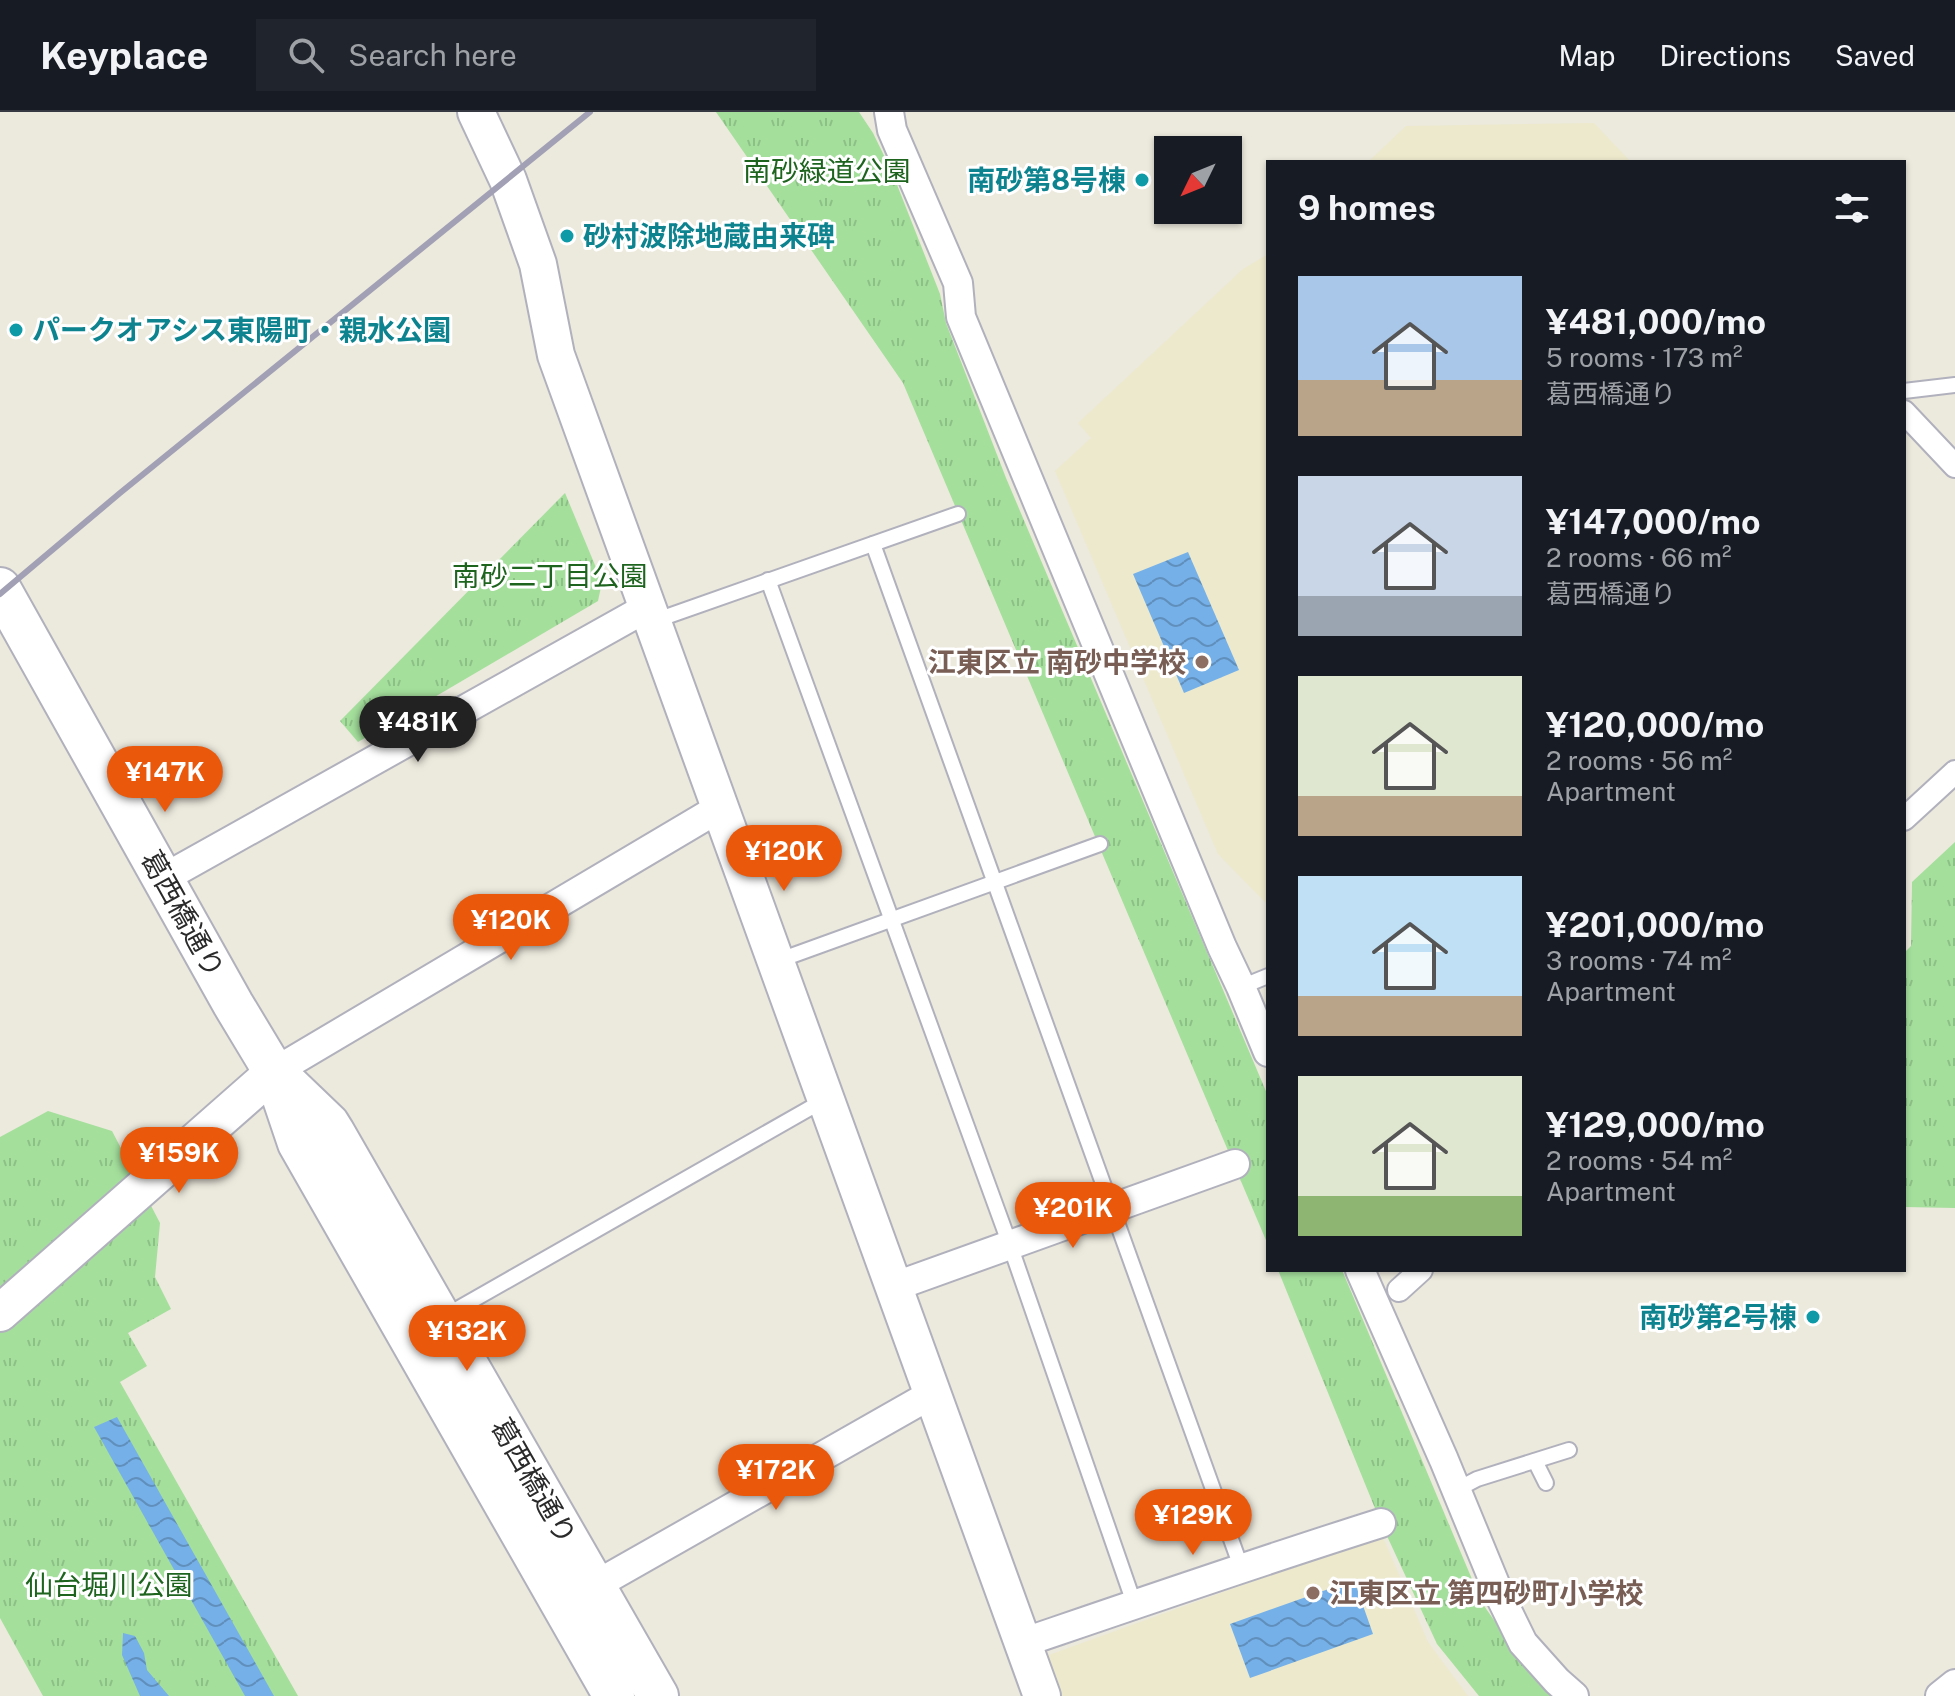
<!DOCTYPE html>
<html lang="en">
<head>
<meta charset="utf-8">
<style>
  :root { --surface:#171b24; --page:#20242c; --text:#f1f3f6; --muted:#9ea1a6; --line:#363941; --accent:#ea580c }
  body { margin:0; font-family:"Public Sans","Noto Sans JP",sans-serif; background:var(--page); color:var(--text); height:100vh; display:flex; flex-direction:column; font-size:30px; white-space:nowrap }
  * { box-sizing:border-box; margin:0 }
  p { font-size:26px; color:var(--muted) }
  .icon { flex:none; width:44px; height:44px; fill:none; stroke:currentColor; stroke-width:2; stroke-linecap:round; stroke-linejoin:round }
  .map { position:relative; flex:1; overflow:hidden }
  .drawer { position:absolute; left:1266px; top:48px; width:640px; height:1112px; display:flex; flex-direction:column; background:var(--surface); border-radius:0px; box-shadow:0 2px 6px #0004 }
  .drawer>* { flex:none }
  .needle { width:52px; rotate:227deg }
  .tools { position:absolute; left:1154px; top:24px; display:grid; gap:16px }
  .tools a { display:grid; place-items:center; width:88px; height:88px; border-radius:0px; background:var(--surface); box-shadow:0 2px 6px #0004; font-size:40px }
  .price { position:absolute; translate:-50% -68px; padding:0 18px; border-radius:28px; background:var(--accent); color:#fff; font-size:26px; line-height:52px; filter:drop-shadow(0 2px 4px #0008) }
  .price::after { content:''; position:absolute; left:50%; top:48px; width:24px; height:18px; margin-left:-12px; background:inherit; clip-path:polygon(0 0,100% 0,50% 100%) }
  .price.on { background:#222; color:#fff }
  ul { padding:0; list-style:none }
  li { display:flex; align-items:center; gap:24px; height:200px; padding:0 32px }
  li span { display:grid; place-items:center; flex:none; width:224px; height:160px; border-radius:0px; color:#555 }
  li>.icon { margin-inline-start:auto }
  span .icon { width:96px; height:96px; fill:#fffc; stroke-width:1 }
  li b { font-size:34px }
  h2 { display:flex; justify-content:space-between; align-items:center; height:96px; padding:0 32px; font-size:34px }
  header { display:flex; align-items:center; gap:48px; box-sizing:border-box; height:112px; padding:0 40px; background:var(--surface); border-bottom:2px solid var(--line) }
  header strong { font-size:38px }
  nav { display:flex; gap:44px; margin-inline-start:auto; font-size:28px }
  .search { width:560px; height:72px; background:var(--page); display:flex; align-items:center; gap:20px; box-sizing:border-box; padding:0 28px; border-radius:0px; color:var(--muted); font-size:30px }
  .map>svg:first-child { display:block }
  .education { fill:#ece9cd }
  .grass { fill:url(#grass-tufts) }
  .water { fill:url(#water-waves) }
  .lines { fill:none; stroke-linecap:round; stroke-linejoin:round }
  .service-casing { stroke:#b1b1bd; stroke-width:18 }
  .pedestrian-casing { stroke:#b1b1bd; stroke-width:26 }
  .minor-casing { stroke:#b1b1bd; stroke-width:32 }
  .tertiary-casing { stroke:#b1b1bd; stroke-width:40 }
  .secondary-casing { stroke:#b1b1bd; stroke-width:44 }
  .service { stroke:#fff; stroke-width:14 }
  .pedestrian { stroke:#fff; stroke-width:22 }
  .minor { stroke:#fff; stroke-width:28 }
  .tertiary { stroke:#fff; stroke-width:36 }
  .secondary { stroke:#fff; stroke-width:40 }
  .rail { stroke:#a2a0b4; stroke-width:6 }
  .culture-dot { fill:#0f9aa8; stroke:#fff; stroke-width:3 }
  .education-dot { fill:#8d6e63; stroke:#fff; stroke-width:3 }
  .labels { text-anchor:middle; stroke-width:6; stroke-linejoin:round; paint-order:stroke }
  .park-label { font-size:28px; fill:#1e641f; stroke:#fff }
  .culture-label { font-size:28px; font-weight:bold; fill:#0d838f; stroke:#fff; text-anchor:end }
  .education-label { font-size:28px; font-weight:bold; fill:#785e54; stroke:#fff; text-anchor:end }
  .street-label { font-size:28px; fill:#2a2a2a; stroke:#fff }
</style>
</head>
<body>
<header>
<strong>Keyplace</strong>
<div class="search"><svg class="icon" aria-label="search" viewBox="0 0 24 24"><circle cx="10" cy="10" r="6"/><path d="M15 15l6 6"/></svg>Search here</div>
<nav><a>Map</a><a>Directions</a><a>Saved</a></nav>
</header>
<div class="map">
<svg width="1955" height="1584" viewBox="0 0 1955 1584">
  <defs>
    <pattern id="grass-tufts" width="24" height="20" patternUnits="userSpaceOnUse" patternTransform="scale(2)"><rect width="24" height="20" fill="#a4df9c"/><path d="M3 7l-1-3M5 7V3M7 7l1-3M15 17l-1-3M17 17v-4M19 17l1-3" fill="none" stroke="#8dc087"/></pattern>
    <pattern id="water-waves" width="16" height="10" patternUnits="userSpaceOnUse" patternTransform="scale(2)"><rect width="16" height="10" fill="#75b0e8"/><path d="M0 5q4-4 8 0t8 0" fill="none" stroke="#608fbc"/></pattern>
  </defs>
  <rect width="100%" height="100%" fill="#ece9dd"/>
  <g class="education">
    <path d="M 1594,11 L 1631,50 L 1368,50 L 1406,14 Z"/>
    <path d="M 1268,142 L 1268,793 L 1218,742 L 1055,359 L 1091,326 L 1078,311 L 1243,157 Z"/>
    <path d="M 1382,1423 L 1428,1530 L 1468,1584 L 1061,1584 L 1046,1544 Z"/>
  </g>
  <g class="grass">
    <path d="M 716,0 L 859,0 L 873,21 L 892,60 L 940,182 L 946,211 L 1006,366 L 1268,984 L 1268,1133 L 903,271 Z"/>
    <path d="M 565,381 L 602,470 L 598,489 L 358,630 L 340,609 Z"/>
    <path d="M 1955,730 L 1955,1096 L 1904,1095 L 1904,841 L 1911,834 L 1912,770 Z"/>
    <path d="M 48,999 L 112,1019 L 160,1111 L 155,1165 L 171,1197 L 128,1221 L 147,1254 L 120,1270 L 298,1584 L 43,1584 L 0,1506 L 0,1025 Z"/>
    <path d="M 1278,1158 L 1342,1158 L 1482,1491 L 1515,1538 L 1569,1584 L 1479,1584 L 1437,1532 L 1381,1411 Z"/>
  </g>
  <g class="water">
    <path d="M 1188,440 L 1239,558 L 1184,581 L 1133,462 Z"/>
    <path d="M 117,1305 L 274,1584 L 245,1584 L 94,1315 Z"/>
    <path d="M 1354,1468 L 1373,1522 L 1250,1566 L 1230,1512 Z"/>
    <path d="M 123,1521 L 135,1524 L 144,1541 L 147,1558 L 169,1584 L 140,1584 L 122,1543 Z"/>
  </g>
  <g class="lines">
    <g class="service-casing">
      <g id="service">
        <path d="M 1904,279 L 1955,273"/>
        <path d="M 873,432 L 1241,1455"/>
        <path d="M 768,468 L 1010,1133 L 1135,1494"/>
        <path d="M 654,509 L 958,402"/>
        <path d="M 777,849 L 1100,732"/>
        <path d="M 1241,875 L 1268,864"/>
        <path d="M 445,1204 L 826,987"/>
        <path d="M 1535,1349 L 1546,1371"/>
        <path d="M 1456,1378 L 1477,1367 L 1569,1338"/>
      </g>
    </g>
    <g class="pedestrian-casing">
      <g id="pedestrian">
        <path d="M 1904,300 L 1955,354"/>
        <path d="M 1904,707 L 1955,660"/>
        <path d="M 1399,1178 L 1421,1158"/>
      </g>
    </g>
    <g class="minor-casing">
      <g id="minor">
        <path d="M 889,0 L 892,18 L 958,171 L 961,205 L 1222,835 L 1241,875 L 1268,940"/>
        <path d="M 164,766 L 648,495"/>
        <path d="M 274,960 L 721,695"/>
        <path d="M 1360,1158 L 1444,1348 L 1500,1484 L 1523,1531 L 1557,1569 L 1574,1584"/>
        <path d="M 893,1175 L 1235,1052"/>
        <path d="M 594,1474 L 932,1282"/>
        <path d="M 1022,1531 C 1142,1490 1261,1449 1381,1411"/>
        <path d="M 1940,1584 L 1955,1572"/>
      </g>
    </g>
    <g class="tertiary-casing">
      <g id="tertiary">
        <path d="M 476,0 L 508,68 L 538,152 L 556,243 L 1042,1584"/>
        <path d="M 0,1201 L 274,960"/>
      </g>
    </g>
    <g class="secondary-casing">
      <g id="secondary">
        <path d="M 0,476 L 233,892 L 274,960 L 298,1031 L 614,1584"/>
        <path d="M 280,965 L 329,1012 L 334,1020 L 658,1584"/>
      </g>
    </g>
    <use href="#service" class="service"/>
    <use href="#pedestrian" class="pedestrian"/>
    <use href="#minor" class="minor"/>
    <use href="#tertiary" class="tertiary"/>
    <use href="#secondary" class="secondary"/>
    <path class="rail" d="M 0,482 L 120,381 L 590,0"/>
  </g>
  <g class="culture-dot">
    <circle cx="1142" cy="68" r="8"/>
    <circle cx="567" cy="124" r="8"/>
    <circle cx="16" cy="218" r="8"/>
    <circle cx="1813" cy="1205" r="8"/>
  </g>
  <g class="education-dot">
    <circle cx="1202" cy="550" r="8"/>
    <circle cx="1313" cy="1481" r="8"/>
  </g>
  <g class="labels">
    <g class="park-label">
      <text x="827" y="69">南砂緑道公園</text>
      <text x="550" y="474">南砂二丁目公園</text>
      <text x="109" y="1483">仙台堀川公園</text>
    </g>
    <g class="culture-label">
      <text x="1126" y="78">南砂第8号棟</text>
      <text x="583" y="134" text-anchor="start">砂村波除地蔵由来碑</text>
      <text x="32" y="228" text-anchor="start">パークオアシス東陽町・親水公園</text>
      <text x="1797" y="1215">南砂第2号棟</text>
    </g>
    <g class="education-label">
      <text x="1186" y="560">江東区立 南砂中学校</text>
      <text x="1329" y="1491" text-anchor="start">江東区立 第四砂町小学校</text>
    </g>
    <g class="street-label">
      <text transform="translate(183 802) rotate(61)" y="10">葛西橋通り</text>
      <text transform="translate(534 1369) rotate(60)" y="10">葛西橋通り</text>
    </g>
  </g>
</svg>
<div class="tools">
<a><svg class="needle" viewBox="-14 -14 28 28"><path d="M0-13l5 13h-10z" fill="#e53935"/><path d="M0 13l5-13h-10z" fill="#9ea1a6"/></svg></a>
</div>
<b class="price on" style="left:418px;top:652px">¥481K</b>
<b class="price" style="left:165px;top:702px">¥147K</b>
<b class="price" style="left:784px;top:781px">¥120K</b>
<b class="price" style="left:511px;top:850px">¥120K</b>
<b class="price" style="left:179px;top:1083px">¥159K</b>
<b class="price" style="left:1073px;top:1138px">¥201K</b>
<b class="price" style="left:467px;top:1261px">¥132K</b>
<b class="price" style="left:776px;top:1400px">¥172K</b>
<b class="price" style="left:1193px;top:1445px">¥129K</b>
<section class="drawer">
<h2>9 homes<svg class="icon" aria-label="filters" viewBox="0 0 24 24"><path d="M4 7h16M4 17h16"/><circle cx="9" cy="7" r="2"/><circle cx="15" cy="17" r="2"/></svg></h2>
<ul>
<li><span style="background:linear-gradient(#a9c7e8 65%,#b9a48a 0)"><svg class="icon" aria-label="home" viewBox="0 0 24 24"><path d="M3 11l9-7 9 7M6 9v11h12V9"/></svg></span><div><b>¥481,000/mo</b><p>5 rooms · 173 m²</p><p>葛西橋通り</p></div></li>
<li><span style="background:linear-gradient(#c9d6e8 75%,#9aa5b1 0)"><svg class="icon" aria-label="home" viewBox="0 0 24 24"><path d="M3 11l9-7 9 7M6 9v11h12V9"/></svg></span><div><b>¥147,000/mo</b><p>2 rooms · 66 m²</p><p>葛西橋通り</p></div></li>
<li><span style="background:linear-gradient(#dfe7d0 75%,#b9a48a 0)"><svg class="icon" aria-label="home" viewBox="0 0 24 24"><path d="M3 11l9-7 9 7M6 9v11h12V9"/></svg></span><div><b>¥120,000/mo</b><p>2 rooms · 56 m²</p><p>Apartment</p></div></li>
<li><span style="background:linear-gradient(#bfe0f5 75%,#b9a48a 0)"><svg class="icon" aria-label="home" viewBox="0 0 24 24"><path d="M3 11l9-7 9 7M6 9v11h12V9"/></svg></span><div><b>¥201,000/mo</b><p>3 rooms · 74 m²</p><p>Apartment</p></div></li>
<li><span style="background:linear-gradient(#dfe7d0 75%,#8fb573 0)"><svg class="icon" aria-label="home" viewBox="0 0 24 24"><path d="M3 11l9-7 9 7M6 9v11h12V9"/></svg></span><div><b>¥129,000/mo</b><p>2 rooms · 54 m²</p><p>Apartment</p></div></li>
</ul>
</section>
</div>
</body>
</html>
